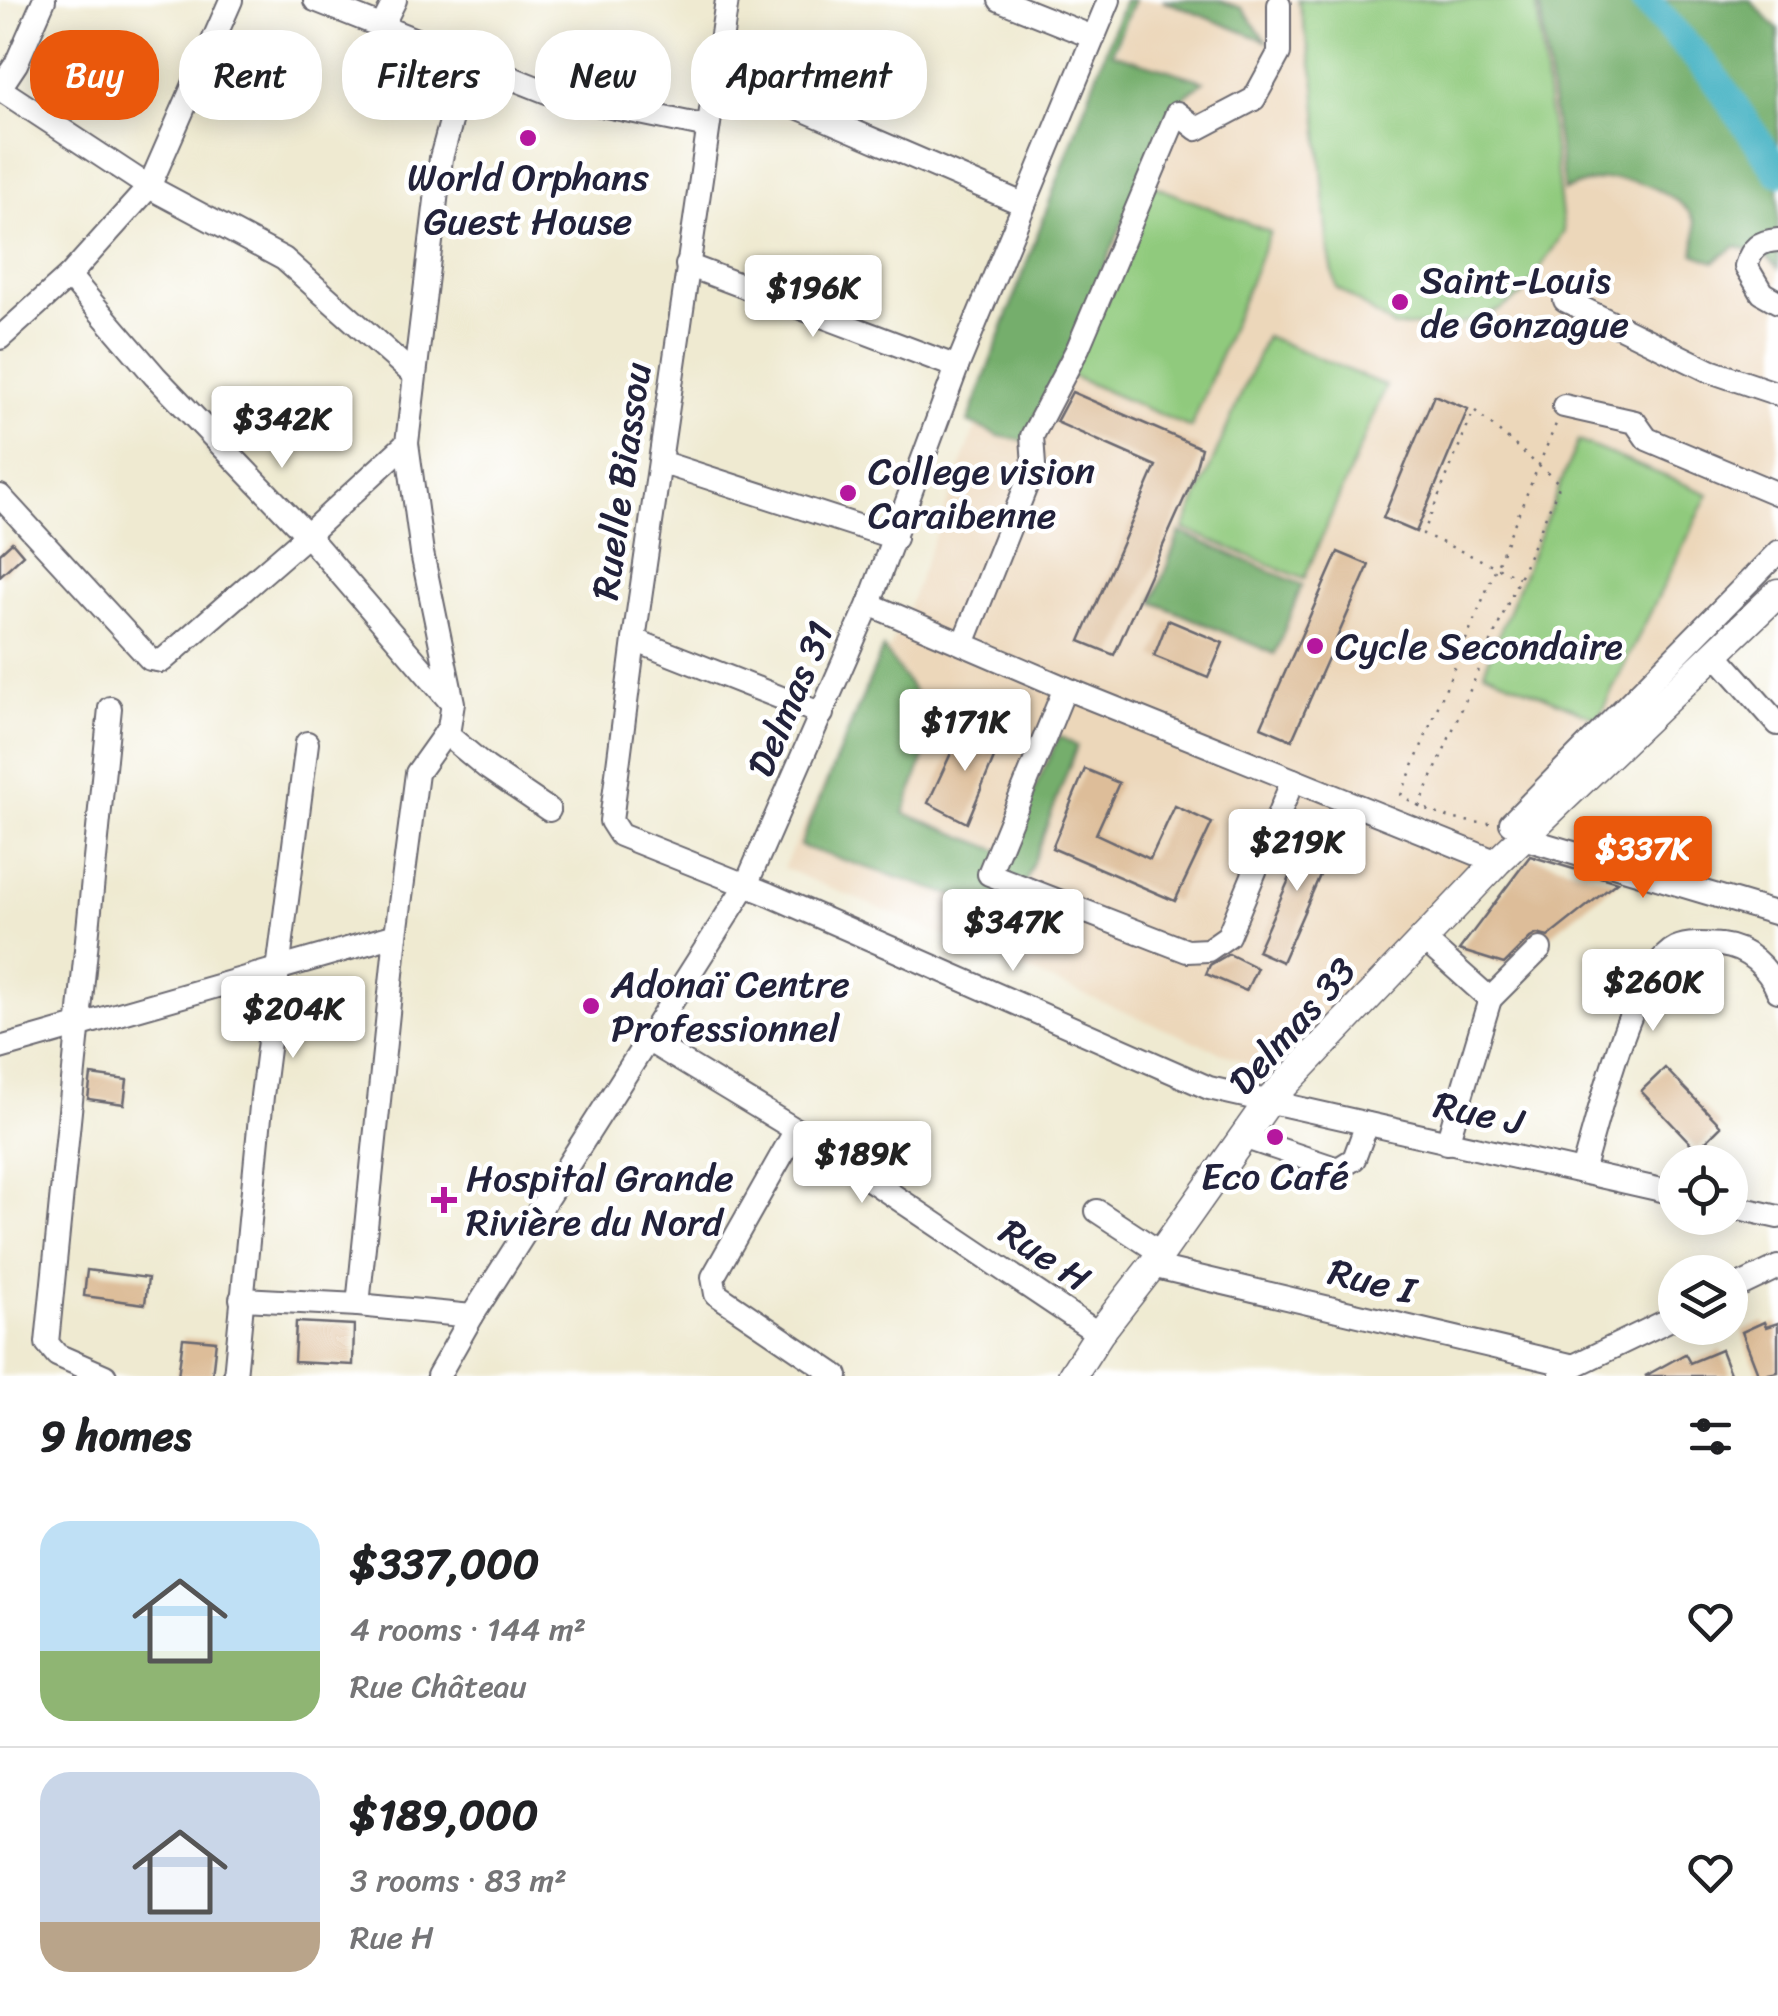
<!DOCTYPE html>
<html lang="en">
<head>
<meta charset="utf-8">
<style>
  :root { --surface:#fff; --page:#f2f2f2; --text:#202124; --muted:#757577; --line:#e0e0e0; --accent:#ea580c }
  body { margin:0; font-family:Sriracha,sans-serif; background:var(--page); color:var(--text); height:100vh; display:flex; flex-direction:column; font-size:38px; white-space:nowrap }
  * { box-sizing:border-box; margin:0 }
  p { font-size:32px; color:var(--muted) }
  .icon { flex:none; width:55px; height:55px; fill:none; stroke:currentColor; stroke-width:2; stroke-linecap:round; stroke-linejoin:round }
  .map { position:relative; height:1376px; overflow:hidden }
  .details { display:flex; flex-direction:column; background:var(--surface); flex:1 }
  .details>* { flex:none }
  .top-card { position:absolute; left:30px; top:30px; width:1000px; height:90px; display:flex; gap:20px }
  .fabs { position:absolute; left:1658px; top:1145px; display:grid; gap:20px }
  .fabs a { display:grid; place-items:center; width:90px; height:90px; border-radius:50%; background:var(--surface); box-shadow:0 5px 25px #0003; font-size:50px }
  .price { position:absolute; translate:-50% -85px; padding:0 22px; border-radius:10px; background:#fff; color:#222; font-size:32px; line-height:65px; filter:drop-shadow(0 2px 5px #0008) }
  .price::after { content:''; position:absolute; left:50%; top:60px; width:30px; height:22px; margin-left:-15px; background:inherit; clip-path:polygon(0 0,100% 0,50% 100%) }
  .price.on { background:var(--accent); color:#fff }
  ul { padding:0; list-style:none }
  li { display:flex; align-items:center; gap:30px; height:250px; padding:0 40px }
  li+li { border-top:2px solid var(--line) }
  li span { display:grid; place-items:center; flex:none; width:280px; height:200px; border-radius:30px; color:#555 }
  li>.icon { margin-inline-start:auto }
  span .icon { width:120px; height:120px; fill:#fffc; stroke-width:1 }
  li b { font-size:42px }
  h2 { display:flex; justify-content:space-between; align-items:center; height:120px; padding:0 40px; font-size:42px }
  .chip { padding:0 35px; border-radius:40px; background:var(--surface); box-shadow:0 5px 25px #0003; font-size:35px; line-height:90px }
  .chip.on { background:var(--accent); color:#fff }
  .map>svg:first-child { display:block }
  .built { fill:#ecd7ba }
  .green { fill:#90ca7d; stroke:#59765c; stroke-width:2.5 }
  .forest { fill:#74ae6c; stroke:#4b6854; stroke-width:2.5 }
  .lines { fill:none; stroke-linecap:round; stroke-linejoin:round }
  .river { stroke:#47b3c4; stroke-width:30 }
  .building { fill:#ddbd99 }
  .minor-casing { stroke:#6a6870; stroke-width:26 }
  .major-casing { stroke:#6a6870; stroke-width:31 }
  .path { stroke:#6a6870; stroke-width:2.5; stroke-dasharray:2.5 8; stroke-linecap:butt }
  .minor { stroke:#fff; stroke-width:22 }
  .major { stroke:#fff; stroke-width:28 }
  .poi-dot { fill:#b5179e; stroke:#fff; stroke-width:4 }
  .labels { text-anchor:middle; stroke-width:9; stroke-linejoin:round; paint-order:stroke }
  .poi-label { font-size:38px; fill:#22223b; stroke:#fff; text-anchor:start }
  .street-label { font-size:38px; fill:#22223b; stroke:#fff }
</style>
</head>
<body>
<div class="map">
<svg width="1778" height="1376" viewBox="0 0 1778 1376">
  <rect width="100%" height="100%" fill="#fff"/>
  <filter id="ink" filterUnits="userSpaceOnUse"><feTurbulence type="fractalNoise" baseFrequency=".01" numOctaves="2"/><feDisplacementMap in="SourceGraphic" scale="20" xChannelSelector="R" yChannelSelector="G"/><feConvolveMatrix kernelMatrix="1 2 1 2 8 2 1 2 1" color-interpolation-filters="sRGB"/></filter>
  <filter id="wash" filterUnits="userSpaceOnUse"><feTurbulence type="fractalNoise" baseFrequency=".0048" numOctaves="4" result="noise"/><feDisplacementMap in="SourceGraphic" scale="40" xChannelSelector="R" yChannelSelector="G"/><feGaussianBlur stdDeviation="2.25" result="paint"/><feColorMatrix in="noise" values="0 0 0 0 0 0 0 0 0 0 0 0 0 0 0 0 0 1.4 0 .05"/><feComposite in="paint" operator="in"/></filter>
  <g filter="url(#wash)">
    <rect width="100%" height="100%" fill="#efead1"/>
    <path class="built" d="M 1135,0 L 1740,0 L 1778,33 L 1778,571 L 1289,1081 L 783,868 L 907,611 Z"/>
    <g class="green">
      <path d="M 1298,0 L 1536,0 L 1564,232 L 1523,294 L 1500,310 L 1461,324 L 1394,327 L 1336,287 L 1329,253 L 1314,74 Z"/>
      <path d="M 1147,183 L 1270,232 L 1191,428 L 1069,375 Z"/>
      <path d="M 1266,336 L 1386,386 L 1304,579 L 1184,529 Z"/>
      <path d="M 1578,441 L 1709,494 L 1598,719 L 1484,671 Z"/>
    </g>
    <g class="forest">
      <path d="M 1124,0 L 1134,0 L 1112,53 L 1204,81 L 1172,107 L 1070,348 L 1024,441 L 999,436 L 968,422 Z"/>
      <path d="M 1162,0 L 1218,0 L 1242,8 L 1266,41 Z"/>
      <path d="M 1539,0 L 1750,0 L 1778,30 L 1778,268 L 1767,257 L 1736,246 L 1714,262 L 1694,254 C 1695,245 1698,232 1695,223 C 1690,210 1680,202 1668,195 C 1633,175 1601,174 1564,191 Z"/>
      <path d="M 1180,532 L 1302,585 L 1275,654 L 1153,602 Z"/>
      <path d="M 883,648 L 936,723 L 904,813 L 1005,853 L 1059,736 L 1077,746 L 1013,915 L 800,846 Z"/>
    </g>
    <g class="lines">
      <path class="river" d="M 1645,0 L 1712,74 L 1778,171"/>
    </g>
    <g id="blocks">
      <g class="building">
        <path d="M 1072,392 L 1201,448 L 1192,481 L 1114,655 L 1080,641 L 1156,466 L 1056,422 Z"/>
        <path d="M 1434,395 L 1468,409 L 1416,532 L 1383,518 Z"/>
        <path d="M 12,542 L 23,555 L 0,576 L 0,553 Z"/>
        <path d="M 1338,552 L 1369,565 L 1292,740 L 1261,727 Z"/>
        <path d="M 1168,620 L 1223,643 L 1208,678 L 1154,656 Z"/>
        <path d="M 964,725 L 1001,741 L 967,823 L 928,803 Z"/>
        <path d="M 1085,769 L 1119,783 L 1096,834 L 1150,859 L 1175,806 L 1212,823 L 1175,901 L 1052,848 Z"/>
        <path d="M 1313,826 L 1338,834 L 1282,962 L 1257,951 Z"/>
        <path d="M 1530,856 L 1617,882 L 1548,937 L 1537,934 L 1530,938 L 1504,964 L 1459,950 Z"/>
        <path d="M 1229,954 L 1257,968 L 1246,991 L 1206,974 L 1210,965 Z"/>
        <path d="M 1665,1068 L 1721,1126 L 1697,1150 L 1641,1091 Z"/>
        <path d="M 91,1075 L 127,1080 L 124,1104 L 88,1099 Z"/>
        <path d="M 87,1270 L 148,1278 L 145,1304 L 84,1296 Z"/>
        <path d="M 296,1322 L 354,1325 L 353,1365 L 294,1362 Z"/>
        <path d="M 1764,1322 L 1766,1327 L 1778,1323 L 1778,1372 L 1759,1376 L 1742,1332 Z"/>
        <path d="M 183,1338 L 216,1341 L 212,1376 L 178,1376 Z"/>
        <path d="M 1721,1350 L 1731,1376 L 1645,1376 L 1685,1354 L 1690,1363 Z"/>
      </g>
    </g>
  </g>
  <g filter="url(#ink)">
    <use href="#blocks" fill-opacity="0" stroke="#6a6870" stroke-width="2.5"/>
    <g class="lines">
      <g class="minor-casing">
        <g id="minor">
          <path d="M 315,0 L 557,96 L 708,127"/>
          <path d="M 727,0 L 634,640 L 611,821 L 620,835 L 768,894 L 1209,1088 L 1675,1193"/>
          <path d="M 1000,0 L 1093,37"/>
          <path d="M 382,26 L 395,0"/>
          <path d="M 718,73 L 1023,204"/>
          <path d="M 0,88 L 16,64 L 44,0"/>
          <path d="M 0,89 L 149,187 L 284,259 L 414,375"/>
          <path d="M 1778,240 C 1759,241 1752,248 1746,266 L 1762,293 L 1778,302"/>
          <path d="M 687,265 L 957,367"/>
          <path d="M 69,276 L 155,376 L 307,535 L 450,701"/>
          <path d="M 1565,300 L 1710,371 L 1778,394"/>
          <path d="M 0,338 L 69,276 L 149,187 L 231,0"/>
          <path d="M 1564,406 L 1635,422 L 1647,439 L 1778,494"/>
          <path d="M 660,462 L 895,538"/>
          <path d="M 0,496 L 150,659 L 162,661 L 307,535 L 407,443"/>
          <path d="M 869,604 L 1065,688 L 1497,862"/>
          <path d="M 634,640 L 822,714"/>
          <path d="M 963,644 L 1034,466 L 1032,436 L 1078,348 L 1177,113 L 1197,129 L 1254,99 L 1279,53 L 1279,5"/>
          <path d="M 1714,652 L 1778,724"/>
          <path d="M 1065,688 L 989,874 L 1187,951 L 1208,950 L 1228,936 L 1293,780"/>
          <path d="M 445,733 L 486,767 L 549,810"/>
          <path d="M 1511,823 L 1778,552"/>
          <path d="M 1523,838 L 1778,914"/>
          <path d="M 1423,939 L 1490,999 L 1447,1143"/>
          <path d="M 1490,999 L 1540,949"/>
          <path d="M 649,1041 L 796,1130 L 1099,1334"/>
          <path d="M 0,1048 L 396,935"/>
          <path d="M 796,1130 L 713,1277 L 716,1294 L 837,1376"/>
          <path d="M 1243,1137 L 1338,1169 L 1354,1159 L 1367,1124"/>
          <path d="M 1582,1171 C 1597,1123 1632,969 1676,948 C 1689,942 1707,944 1721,945 C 1748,948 1768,968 1778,991"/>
          <path d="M 1730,1206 L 1778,1217"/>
          <path d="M 1097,1211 L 1161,1253"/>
          <path d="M 1152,1266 L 1574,1366"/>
          <path d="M 1730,1290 L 1778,1267"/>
          <path d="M 241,1299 L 358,1305 L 472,1316"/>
          <path d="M 358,1305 L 396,935 L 417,773 L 449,728 L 453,703 L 422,553 L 407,443 L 441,158 L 468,60"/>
          <path d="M 1561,1372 L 1675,1317"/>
          <path d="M 105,1376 L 57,1355 L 47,1343 L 110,708"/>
          <path d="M 235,1376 L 262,1096 L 307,743"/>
          <path d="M 438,1376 L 472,1316 L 746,885 L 869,604 L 957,367 L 1109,0"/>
        </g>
      </g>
      <g class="major-casing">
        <path id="major" d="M 1072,1376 L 1099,1334 L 1152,1266 L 1268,1102 L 1497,862 L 1778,593"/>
      </g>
      <g class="path">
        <path d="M 1419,807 L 1560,484 L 1474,410 L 1423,534 L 1519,577"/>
        <path d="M 1490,823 C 1457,823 1428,813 1401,795 L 1556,424"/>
      </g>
      <use href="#minor" class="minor"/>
      <use href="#major" class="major"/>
    </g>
  </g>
  <g class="poi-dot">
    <circle cx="528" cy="138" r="10"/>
    <circle cx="1400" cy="302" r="10"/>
    <circle cx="848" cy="493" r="10"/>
    <circle cx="1315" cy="646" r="10"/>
    <circle cx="591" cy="1006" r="10"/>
    <circle cx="1275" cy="1137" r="10"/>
    <path d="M439 1185h10v10h10v10h-10v10h-10v-10h-10v-10h10z"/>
  </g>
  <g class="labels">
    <g class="poi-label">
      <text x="528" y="190" text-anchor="middle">World Orphans<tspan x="528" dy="44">Guest House</tspan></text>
      <text x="1420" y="293">Saint-Louis<tspan x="1420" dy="44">de Gonzague</tspan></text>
      <text x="868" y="484">College vision<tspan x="868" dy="44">Caraibenne</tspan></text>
      <text x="1335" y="659">Cycle Secondaire</text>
      <text x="611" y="997">Adonaï Centre<tspan x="611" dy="44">Professionnel</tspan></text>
      <text x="1275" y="1189" text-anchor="middle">Eco Café</text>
      <text x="466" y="1191">Hospital Grande<tspan x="466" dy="44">Rivière du Nord</tspan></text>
    </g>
    <g class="street-label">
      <text transform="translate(621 481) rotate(-82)" y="13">Ruelle Biassou</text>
      <text transform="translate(790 699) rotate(-67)" y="13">Delmas 31</text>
      <text transform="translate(1292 1026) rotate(-48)" y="13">Delmas 33</text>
      <text transform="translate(1479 1113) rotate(12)" y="13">Rue J</text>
      <text transform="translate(1045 1255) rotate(34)" y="13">Rue H</text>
      <text transform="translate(1372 1281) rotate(14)" y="13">Rue I</text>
    </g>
  </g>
</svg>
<div class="fabs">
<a><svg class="icon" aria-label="locate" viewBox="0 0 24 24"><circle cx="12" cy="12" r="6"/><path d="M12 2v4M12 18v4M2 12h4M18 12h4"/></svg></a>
<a><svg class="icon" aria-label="layers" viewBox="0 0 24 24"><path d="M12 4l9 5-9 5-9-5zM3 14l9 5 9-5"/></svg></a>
</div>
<b class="price" style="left:813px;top:340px">$196K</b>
<b class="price" style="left:282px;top:471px">$342K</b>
<b class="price" style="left:965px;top:774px">$171K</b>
<b class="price" style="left:1297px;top:894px">$219K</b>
<b class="price on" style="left:1643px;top:901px">$337K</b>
<b class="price" style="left:1013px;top:974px">$347K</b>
<b class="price" style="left:1653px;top:1034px">$260K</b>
<b class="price" style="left:293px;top:1061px">$204K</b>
<b class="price" style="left:862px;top:1206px">$189K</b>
<div class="top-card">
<a class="chip on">Buy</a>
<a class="chip">Rent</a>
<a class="chip">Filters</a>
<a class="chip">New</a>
<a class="chip">Apartment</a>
</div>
</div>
<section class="details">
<h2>9 homes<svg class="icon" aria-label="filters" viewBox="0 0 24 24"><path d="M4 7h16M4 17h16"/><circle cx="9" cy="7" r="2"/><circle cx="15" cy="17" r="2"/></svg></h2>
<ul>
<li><span style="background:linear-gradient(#bfe0f5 65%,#8fb573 0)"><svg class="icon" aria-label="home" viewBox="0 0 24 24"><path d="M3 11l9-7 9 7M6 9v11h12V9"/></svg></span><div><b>$337,000</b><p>4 rooms · 144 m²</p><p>Rue Château</p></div><svg class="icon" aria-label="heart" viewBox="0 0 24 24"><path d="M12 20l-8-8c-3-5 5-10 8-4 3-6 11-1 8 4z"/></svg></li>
<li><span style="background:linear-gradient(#c9d6e8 75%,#b9a48a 0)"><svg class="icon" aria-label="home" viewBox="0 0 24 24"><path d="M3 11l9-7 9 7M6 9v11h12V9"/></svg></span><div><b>$189,000</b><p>3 rooms · 83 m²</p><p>Rue H</p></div><svg class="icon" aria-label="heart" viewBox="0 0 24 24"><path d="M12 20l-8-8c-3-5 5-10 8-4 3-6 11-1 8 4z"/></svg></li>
</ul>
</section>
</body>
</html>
